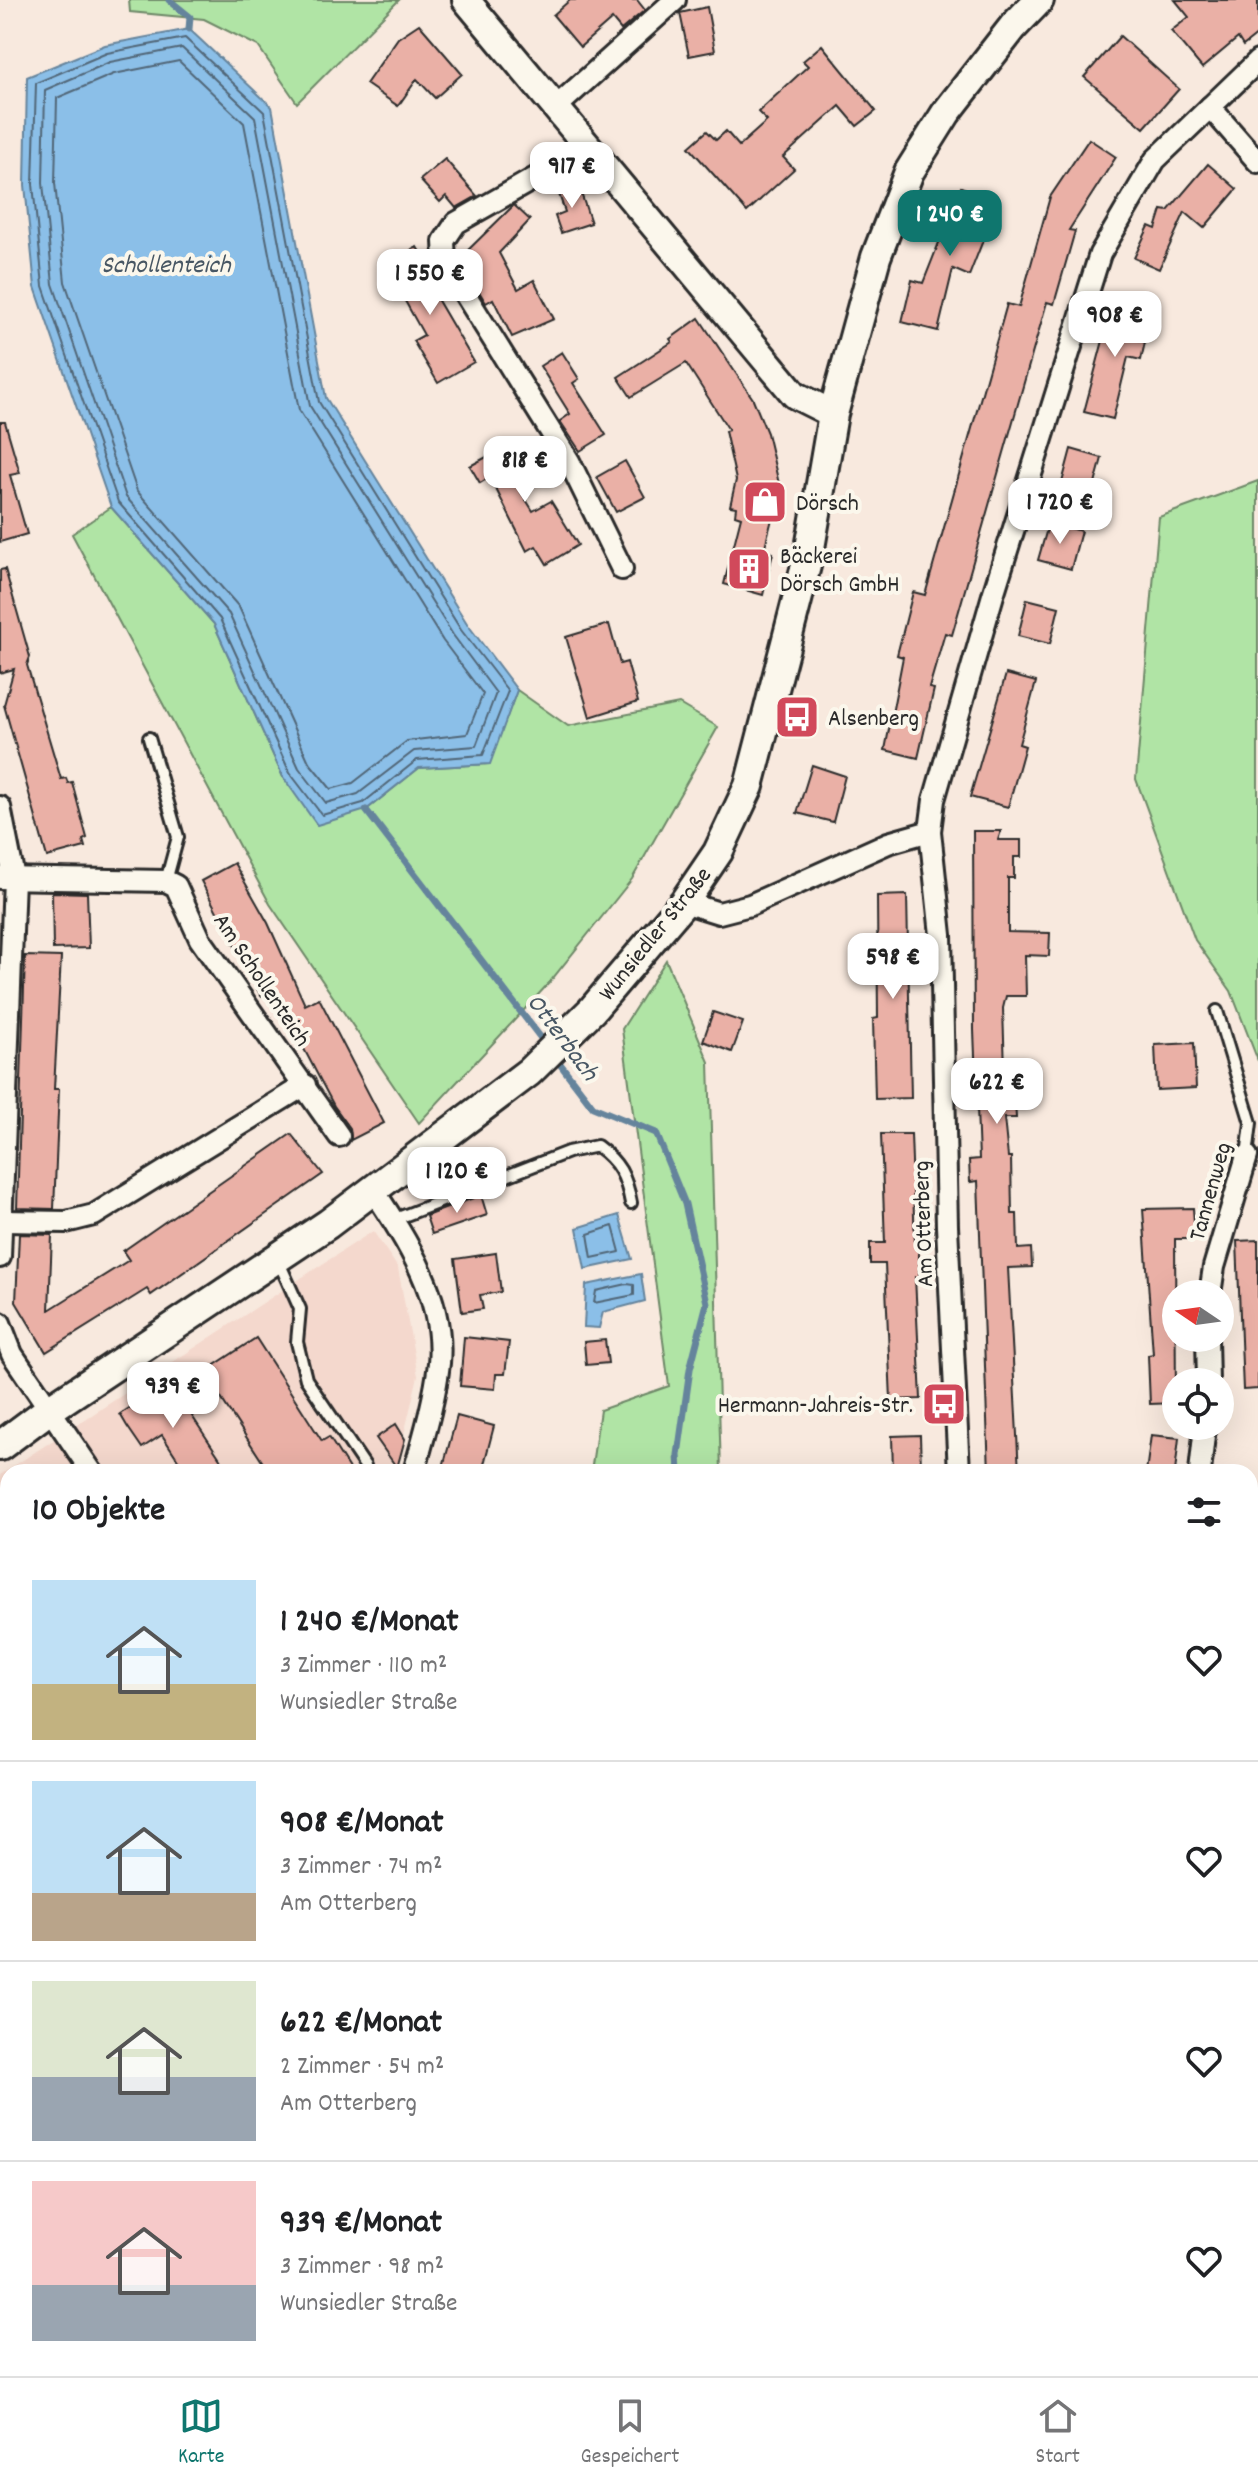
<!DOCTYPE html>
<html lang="de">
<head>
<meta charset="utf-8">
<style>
  :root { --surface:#fff; --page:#f6f6f6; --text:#202124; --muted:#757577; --line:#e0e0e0; --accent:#0f766e }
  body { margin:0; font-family:Dekko,sans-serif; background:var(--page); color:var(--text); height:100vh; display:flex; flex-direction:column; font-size:30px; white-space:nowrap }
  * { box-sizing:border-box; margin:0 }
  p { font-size:26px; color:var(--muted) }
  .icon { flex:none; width:44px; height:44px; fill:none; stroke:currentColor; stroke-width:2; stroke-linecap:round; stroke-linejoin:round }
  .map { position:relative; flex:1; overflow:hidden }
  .drawer { position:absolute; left:0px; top:1464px; width:1258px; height:912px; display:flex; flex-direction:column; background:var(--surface); border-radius:24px 24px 0 0; box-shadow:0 8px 32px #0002 }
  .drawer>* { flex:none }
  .needle { width:52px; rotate:283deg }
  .fabs { position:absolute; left:1162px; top:1280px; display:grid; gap:16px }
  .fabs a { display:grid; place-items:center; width:72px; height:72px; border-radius:50%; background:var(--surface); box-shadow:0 8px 32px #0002; font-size:40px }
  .price { position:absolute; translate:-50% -68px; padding:0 18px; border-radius:16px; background:#fff; color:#222; font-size:26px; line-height:52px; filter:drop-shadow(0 2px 4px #0008) }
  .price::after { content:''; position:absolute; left:50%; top:48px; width:24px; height:18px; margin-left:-12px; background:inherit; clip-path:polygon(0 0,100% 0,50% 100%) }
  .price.active { background:var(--accent); color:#fff }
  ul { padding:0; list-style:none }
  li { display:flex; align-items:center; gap:24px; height:200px; padding:0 32px }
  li+li { border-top:2px solid var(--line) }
  li span { display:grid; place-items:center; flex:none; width:224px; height:160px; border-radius:0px; color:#555 }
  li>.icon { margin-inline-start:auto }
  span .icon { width:96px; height:96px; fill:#fffc; stroke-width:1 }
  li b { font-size:34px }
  h2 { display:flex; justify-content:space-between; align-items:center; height:96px; padding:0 32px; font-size:34px }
  .dock { display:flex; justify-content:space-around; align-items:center; height:112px; border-top:2px solid var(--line); background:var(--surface); font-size:22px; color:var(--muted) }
  .dock a { display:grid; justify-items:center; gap:4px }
  .dock .active { color:var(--accent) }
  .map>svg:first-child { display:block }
  .built { fill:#f4d8cd }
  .green { fill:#b0e4a5; stroke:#6e8868; stroke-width:2 }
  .water { fill:#8bbfe8; stroke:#65849c; stroke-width:2 }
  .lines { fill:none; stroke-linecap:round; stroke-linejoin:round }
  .shore { stroke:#516677; stroke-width:2 }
  .stream { stroke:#65849c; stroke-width:7 }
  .building { fill:#eab0a6; stroke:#2b2b2b; stroke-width:2 }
  .service-casing { stroke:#2b2b2b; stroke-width:16 }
  .minor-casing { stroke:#2b2b2b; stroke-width:26 }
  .tertiary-casing { stroke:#2b2b2b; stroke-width:32 }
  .secondary-casing { stroke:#2b2b2b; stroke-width:34 }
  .service { stroke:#fbf7ec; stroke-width:10 }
  .minor { stroke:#fbf7ec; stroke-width:20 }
  .tertiary { stroke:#fbf7ec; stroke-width:26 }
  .secondary { stroke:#fbf7ec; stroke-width:28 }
  .labels { text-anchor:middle; stroke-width:8; stroke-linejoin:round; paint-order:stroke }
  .poi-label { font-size:24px; fill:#2b2b2b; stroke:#fbf7ec; text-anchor:start }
  .street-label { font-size:24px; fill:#2b2b2b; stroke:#fbf7ec }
  .water-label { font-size:26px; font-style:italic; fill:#485764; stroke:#fbf7ec }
</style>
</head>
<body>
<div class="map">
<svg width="1258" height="2376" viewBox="0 0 1258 2376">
  <rect width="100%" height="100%" fill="#f8e9de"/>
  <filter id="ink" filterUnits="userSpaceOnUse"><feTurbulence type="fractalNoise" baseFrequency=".0125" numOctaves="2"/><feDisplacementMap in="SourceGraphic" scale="16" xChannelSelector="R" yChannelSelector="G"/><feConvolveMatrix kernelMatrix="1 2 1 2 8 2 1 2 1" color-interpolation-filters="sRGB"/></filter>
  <g filter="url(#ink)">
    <path class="built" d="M 373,1231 L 398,1268 L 418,1376 L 395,1472 L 8,1472 L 8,2308 L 0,2305 L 0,1475 Z"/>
    <g class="green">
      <path d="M 129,0 L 399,0 L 297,103 L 258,46 L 204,19 L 130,12 Z"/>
      <path d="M 1258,481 L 1258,1061 L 1231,991 L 1195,940 L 1136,779 L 1159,517 Z"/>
      <path d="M 111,507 L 214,624 L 283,777 L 366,810 L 419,768 L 489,764 L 517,690 L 568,726 L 679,704 L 718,727 L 632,879 L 549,983 L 419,1123 L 270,904 L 72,534 Z"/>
      <path d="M 666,960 L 709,1062 L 721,1472 L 591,1472 L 600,1410 L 669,1386 L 622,1029 Z"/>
      <path d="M 709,2368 L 864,2368 L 866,2376 L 724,2376 Z"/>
    </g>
    <g class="water">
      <path d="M 189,29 L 272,107 L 326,398 L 468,625 L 517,690 L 490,764 L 419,768 L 366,810 L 317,825 L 283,777 L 214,624 L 111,507 L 35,287 L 25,185 L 27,77 L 105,45 Z"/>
      <path d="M 619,1215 L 632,1259 L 585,1269 L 577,1228 Z"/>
      <path d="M 641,1274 L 645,1301 L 603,1312 L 599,1328 L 584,1327 L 586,1285 Z"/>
    </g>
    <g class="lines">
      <g class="shore">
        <path d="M 185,38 L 264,112 L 319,402 L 461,630 L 508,691 L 483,755 L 417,760 L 363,803 L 322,815 L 290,773 L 220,619 L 118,502 L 43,286 L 33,184 L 36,83 L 107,53 Z"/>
        <path d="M 182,48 L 255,117 L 310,406 L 453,635 L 496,693 L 476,746 L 414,751 L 358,794 L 326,803 L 299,768 L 229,614 L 126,497 L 53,284 L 43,183 L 45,90 L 110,62 Z"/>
        <path d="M 179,61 L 244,123 L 299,410 L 443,641 L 483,694 L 467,734 L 407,741 L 353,783 L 331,789 L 309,762 L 239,607 L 137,491 L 65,282 L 55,183 L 57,98 L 114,74 Z"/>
        <path d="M 613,1226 L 620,1252 L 592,1258 L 588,1234 Z"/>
        <path d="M 627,1284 L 634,1285 L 634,1295 L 594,1303 L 596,1291 Z"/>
      </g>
      <g class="stream">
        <path d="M 169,0 L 190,17 L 189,29"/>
        <path d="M 366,810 L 547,1046"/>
        <path d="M 554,1056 L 593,1107 L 656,1133 L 685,1204 L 707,1303 L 690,1369 L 678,1455 L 679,1472"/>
        <path d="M 701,2368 L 702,2376"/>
      </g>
    </g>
    <g class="building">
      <path d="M 570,0 L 637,0 L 645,10 L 621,30 L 612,19 L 580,47 L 553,15 Z"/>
      <path d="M 1175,0 L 1258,0 L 1258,34 L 1243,46 L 1238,38 L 1202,68 L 1171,31 L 1189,17 Z"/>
      <path d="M 707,7 L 715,51 L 689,56 L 680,13 Z"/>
      <path d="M 419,24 L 462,74 L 435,98 L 417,79 L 398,106 L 366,84 L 398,38 Z"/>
      <path d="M 1120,36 L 1179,89 L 1144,128 L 1084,77 Z"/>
      <path d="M 822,45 L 876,111 L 857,126 L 840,106 L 783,157 L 794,169 L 747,212 L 689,147 L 707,131 L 716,140 L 726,131 L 739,146 L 767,121 L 758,112 L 808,66 L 803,61 Z"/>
      <path d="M 1089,139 L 1116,157 L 1069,230 L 1075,231 L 1054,304 L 1047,302 L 952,635 L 945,633 L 929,688 L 934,689 L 918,758 L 885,750 L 903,657 L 897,655 L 913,592 L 925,595 L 1007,304 L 1019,307 L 1050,197 Z"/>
      <path d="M 445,159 L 477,196 L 456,208 L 446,196 L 440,202 L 420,180 Z"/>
      <path d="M 1208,164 L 1237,189 L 1204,228 L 1185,212 L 1159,269 L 1134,258 L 1149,226 L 1156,229 L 1162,210 L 1168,211 Z"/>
      <path d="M 578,184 L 591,223 L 561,233 L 555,216 L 565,212 L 558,191 Z"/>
      <path d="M 961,187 L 998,202 L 969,276 L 953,269 L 938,331 L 902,322 L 912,280 L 923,283 Z"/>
      <path d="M 514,205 L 530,220 L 499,253 L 518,289 L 534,280 L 554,319 L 512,337 L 493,299 L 486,303 L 459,259 Z"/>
      <path d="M 417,247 L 438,282 L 440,279 L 444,285 L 433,292 L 474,362 L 438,383 L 413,341 L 424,335 L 400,292 L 404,289 L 389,263 Z"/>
      <path d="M 1113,303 L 1146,312 L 1138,340 L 1145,342 L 1141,360 L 1128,357 L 1113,419 L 1084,412 Z"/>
      <path d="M 699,318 L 753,399 L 767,433 L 780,488 L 764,550 L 773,553 L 763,595 L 724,584 L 741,517 L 735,515 L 736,507 L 730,506 L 736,480 L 725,431 L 729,430 L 686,363 L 631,397 L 618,377 L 672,342 L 670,339 Z"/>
      <path d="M 562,352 L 579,379 L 573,383 L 606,435 L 580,451 L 560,421 L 570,414 L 540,366 Z"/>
      <path d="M 0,422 L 5,422 L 20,473 L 10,475 L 27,534 L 0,542 Z"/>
      <path d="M 514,442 L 536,480 L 520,490 L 533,511 L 551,501 L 578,545 L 547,564 L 536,546 L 527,551 L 490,477 L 480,483 L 470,466 Z"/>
      <path d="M 1071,449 L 1102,458 L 1091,499 L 1060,490 Z"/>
      <path d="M 625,461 L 645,497 L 616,512 L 597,477 Z"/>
      <path d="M 1049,522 L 1081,531 L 1071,569 L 1038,560 Z"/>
      <path d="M 5,569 L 30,657 L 27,665 L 61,779 L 66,778 L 68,783 L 72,782 L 87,838 L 83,840 L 85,847 L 47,857 L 4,705 L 14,669 L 0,673 L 0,570 Z"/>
      <path d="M 1027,599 L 1059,607 L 1050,644 L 1018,636 Z"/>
      <path d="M 609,624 L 620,664 L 627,662 L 638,702 L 590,717 L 566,637 Z"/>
      <path d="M 1006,674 L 1036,682 L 1019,744 L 1025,746 L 1008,807 L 970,797 Z"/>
      <path d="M 812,765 L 845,776 L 833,822 L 797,813 Z"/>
      <path d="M 973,831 L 1001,831 L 998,840 L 1021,840 L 1021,857 L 1014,857 L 1014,878 L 1008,878 L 1008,932 L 1050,933 L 1049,956 L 1025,955 L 1026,996 L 1006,996 L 1003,1008 L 1006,1101 L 1015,1101 L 1016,1118 L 1004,1118 L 1008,1157 L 1011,1157 L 1012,1214 L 1017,1214 L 1018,1249 L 1031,1248 L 1032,1267 L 1008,1268 L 1019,1472 L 989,1472 L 978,1181 L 970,1182 L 969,1160 L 979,1159 L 974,1030 Z"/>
      <path d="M 234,863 L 268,923 L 305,1005 L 319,998 L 384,1123 L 351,1140 L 350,1128 L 334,1106 L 273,990 L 261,996 L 201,881 Z"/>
      <path d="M 52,892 L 87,893 L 89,948 L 53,949 Z"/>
      <path d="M 907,895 L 911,1098 L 875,1099 L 873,1019 L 878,1018 L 877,896 Z"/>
      <path d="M 25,956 L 61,957 L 54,1089 L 59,1089 L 54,1209 L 17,1208 Z"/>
      <path d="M 713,1012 L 743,1022 L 732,1052 L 703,1041 Z"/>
      <path d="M 1194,1043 L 1196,1088 L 1157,1090 L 1155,1045 Z"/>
      <path d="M 291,1134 L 323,1174 L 151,1295 L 147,1289 L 46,1352 L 16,1302 L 19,1234 L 52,1235 L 49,1310 L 129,1260 L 123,1251 Z"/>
      <path d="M 881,1134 L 911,1134 L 915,1244 L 919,1244 L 919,1277 L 915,1277 L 921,1399 L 891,1400 L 885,1264 L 870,1264 L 870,1243 L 885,1243 Z"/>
      <path d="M 481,1195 L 487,1215 L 432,1234 L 426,1216 Z"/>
      <path d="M 1193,1208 L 1195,1239 L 1175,1239 L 1176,1403 L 1150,1404 L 1148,1355 L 1153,1354 L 1143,1209 Z"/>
      <path d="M 1258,1240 L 1258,1389 L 1243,1390 L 1237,1241 Z"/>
      <path d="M 496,1253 L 501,1292 L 480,1295 L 483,1309 L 462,1312 L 455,1259 Z"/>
      <path d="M 464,1337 L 509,1342 L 505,1374 L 496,1374 L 495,1389 L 460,1386 Z"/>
      <path d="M 256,1338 L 322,1441 L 329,1437 L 351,1472 L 269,1472 L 204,1372 Z"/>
      <path d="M 605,1340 L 608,1363 L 586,1365 L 584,1342 Z"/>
      <path d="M 170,1382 L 192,1416 L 229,1472 L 186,1472 L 162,1435 L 142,1448 L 127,1426 L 120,1414 Z"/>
      <path d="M 457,1416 L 494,1426 L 482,1472 L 443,1467 Z"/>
      <path d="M 396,1424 L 405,1439 L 397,1468 L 376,1438 Z"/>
      <path d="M 920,1435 L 921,1470 L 893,1471 L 892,1436 Z"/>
      <path d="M 1151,1435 L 1179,1438 L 1175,1472 L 1146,1472 Z"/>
    </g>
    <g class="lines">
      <g class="service-casing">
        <g id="service">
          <path d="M 149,738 L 178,837 L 166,881"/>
          <path d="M 1217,1011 L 1251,1123 L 1247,1156"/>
          <path d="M 393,1220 L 568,1152 L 597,1146 C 619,1162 626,1176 631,1203"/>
          <path d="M 278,1260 L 300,1309 L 297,1342 L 306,1379 L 365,1466"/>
          <path d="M 0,1576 L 8,1583"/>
          <path d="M 0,1603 L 8,1612"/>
        </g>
      </g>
      <g class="minor-casing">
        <g id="minor">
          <path d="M 1210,107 L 1258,162"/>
          <path d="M 555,108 L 675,0"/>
          <path d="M 594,154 L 537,177 L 456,223 L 444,241 L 445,262 L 569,461 L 622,569"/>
          <path d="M 0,807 L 14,878 L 0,1257"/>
          <path d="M 0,878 L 166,881 L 176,886 L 200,939 L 339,1136"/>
          <path d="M 684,902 L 719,913 L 750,905 L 888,843 L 930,831"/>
          <path d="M 374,1191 C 407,1241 445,1299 439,1363 C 435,1399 424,1436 414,1472"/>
          <path d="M 3,1221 L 66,1222 L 94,1215 L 305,1085"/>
          <path d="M 1210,1294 L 1214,1267 L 1247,1156"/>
          <path d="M 0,1323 L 12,1354 L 92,1472"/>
          <path d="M 1207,1338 L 1208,1382"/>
          <path d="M 959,1472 L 947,1226 L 941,935 L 930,831 L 934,800 L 993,595 L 1100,254 L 1155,160 L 1258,61"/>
          <path d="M 1200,1472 L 1205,1426"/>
          <path d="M 1250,1741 L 1258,1759"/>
          <path d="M 0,2032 L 8,2035"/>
          <path d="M 469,2368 L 470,2376"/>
          <path d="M 1085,2368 L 1088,2376"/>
          <path d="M 75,2376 L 78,2368"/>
          <path d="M 425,2376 L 433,2368"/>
        </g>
      </g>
      <g class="tertiary-casing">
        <path id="tertiary" d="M 466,0 L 795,395 L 833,414"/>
      </g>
      <g class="secondary-casing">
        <path id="secondary" d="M 0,1446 L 47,1411 L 328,1224 L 529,1072 L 592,1010 L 684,902 L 718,852 L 749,786 L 809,554 L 833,414 L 876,257 L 909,172 L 946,113 L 1013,27 L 1039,0"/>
      </g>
      <use href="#service" class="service"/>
      <use href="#minor" class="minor"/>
      <use href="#tertiary" class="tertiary"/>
      <use href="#secondary" class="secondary"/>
    </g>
  </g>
  <defs>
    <g id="shop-square" transform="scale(2.3)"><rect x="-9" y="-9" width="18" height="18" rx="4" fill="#d1495b" stroke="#fbf7ec"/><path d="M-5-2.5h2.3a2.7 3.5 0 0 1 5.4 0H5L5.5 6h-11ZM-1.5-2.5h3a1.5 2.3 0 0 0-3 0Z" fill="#fff"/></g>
    <g id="building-square" transform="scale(2.3)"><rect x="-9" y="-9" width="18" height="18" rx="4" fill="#d1495b" stroke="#fbf7ec"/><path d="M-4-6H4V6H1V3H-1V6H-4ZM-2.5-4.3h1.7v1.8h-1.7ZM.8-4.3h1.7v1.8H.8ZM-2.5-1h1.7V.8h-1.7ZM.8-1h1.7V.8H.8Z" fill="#fff"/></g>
    <g id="bus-square" transform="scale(2.3)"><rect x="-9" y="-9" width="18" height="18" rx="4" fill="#d1495b" stroke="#fbf7ec"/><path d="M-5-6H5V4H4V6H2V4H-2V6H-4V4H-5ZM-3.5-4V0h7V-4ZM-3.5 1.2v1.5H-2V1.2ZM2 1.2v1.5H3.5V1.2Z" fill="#fff"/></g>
  </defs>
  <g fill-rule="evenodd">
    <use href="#shop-square" x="765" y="502"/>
    <use href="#building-square" x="749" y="569"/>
    <use href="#bus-square" x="797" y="717"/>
    <use href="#bus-square" x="944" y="1404"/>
  </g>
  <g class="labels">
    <g class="poi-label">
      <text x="796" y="510">Dörsch</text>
      <text x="780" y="563">Bäckerei<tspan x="780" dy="28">Dörsch GmbH</tspan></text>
      <text x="828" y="725">Alsenberg</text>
      <text x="913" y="1412" text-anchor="end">Hermann-Jahreis-Str.</text>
    </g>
    <g class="street-label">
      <text transform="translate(654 933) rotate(-51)" y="8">Wunsiedler Straße</text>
      <text transform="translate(263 979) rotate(56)" y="8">Am Schollenteich</text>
      <text transform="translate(1209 1191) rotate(-74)" y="8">Tannenweg</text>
      <text transform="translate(922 1224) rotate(-92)" y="8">Am Otterberg</text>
    </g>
    <g class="water-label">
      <text x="166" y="272">Schollenteich</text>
      <text transform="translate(564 1036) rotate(53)" y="9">Otterbach</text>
    </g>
  </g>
</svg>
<div class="fabs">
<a><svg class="needle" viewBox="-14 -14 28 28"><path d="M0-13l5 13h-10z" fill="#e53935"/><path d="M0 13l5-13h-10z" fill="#757577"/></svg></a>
<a><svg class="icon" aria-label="locate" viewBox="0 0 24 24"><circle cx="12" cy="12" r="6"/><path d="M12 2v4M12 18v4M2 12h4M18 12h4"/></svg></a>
</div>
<b class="price" style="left:572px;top:210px">917 €</b>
<b class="price active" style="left:950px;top:258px">1 240 €</b>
<b class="price" style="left:430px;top:317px">1 550 €</b>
<b class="price" style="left:1115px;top:359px">908 €</b>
<b class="price" style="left:525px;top:504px">818 €</b>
<b class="price" style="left:1060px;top:546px">1 720 €</b>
<b class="price" style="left:893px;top:1001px">598 €</b>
<b class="price" style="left:997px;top:1126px">622 €</b>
<b class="price" style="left:457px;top:1215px">1 120 €</b>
<b class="price" style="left:173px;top:1430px">939 €</b>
<section class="drawer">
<h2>10 Objekte<svg class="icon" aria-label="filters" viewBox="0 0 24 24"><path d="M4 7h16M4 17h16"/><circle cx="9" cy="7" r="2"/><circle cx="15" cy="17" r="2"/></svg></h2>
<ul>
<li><span style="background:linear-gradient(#bfe0f5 65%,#c2b280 0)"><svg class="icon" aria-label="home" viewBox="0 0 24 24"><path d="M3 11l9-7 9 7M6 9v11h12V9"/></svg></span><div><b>1 240 €/Monat</b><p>3 Zimmer · 110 m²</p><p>Wunsiedler Straße</p></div><svg class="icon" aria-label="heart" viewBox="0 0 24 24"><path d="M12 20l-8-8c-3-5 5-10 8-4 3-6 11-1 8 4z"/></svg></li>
<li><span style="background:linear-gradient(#bfe0f5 70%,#b9a48a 0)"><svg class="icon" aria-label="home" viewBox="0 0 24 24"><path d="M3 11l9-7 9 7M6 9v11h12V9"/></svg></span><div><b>908 €/Monat</b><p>3 Zimmer · 74 m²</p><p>Am Otterberg</p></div><svg class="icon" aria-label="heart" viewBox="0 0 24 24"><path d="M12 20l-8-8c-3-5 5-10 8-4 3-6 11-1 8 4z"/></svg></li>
<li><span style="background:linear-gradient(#dfe7d0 60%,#9aa5b1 0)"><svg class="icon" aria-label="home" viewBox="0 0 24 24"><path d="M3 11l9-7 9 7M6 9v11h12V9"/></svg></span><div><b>622 €/Monat</b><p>2 Zimmer · 54 m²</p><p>Am Otterberg</p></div><svg class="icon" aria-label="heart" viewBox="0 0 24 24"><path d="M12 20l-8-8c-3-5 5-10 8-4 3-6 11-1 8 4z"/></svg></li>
<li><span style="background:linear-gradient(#f6c9c9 65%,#9aa5b1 0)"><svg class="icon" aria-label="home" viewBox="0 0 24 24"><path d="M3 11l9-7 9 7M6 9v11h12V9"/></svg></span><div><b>939 €/Monat</b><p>3 Zimmer · 98 m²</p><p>Wunsiedler Straße</p></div><svg class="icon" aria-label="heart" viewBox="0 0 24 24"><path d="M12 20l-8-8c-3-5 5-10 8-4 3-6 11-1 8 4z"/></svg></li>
</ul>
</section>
</div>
<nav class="dock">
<a class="active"><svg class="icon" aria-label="map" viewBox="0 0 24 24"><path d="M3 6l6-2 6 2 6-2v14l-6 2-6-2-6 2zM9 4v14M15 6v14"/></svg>Karte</a>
<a><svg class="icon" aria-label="saved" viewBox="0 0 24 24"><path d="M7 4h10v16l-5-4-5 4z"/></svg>Gespeichert</a>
<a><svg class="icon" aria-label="home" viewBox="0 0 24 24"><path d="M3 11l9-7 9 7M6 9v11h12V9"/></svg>Start</a>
</nav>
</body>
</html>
